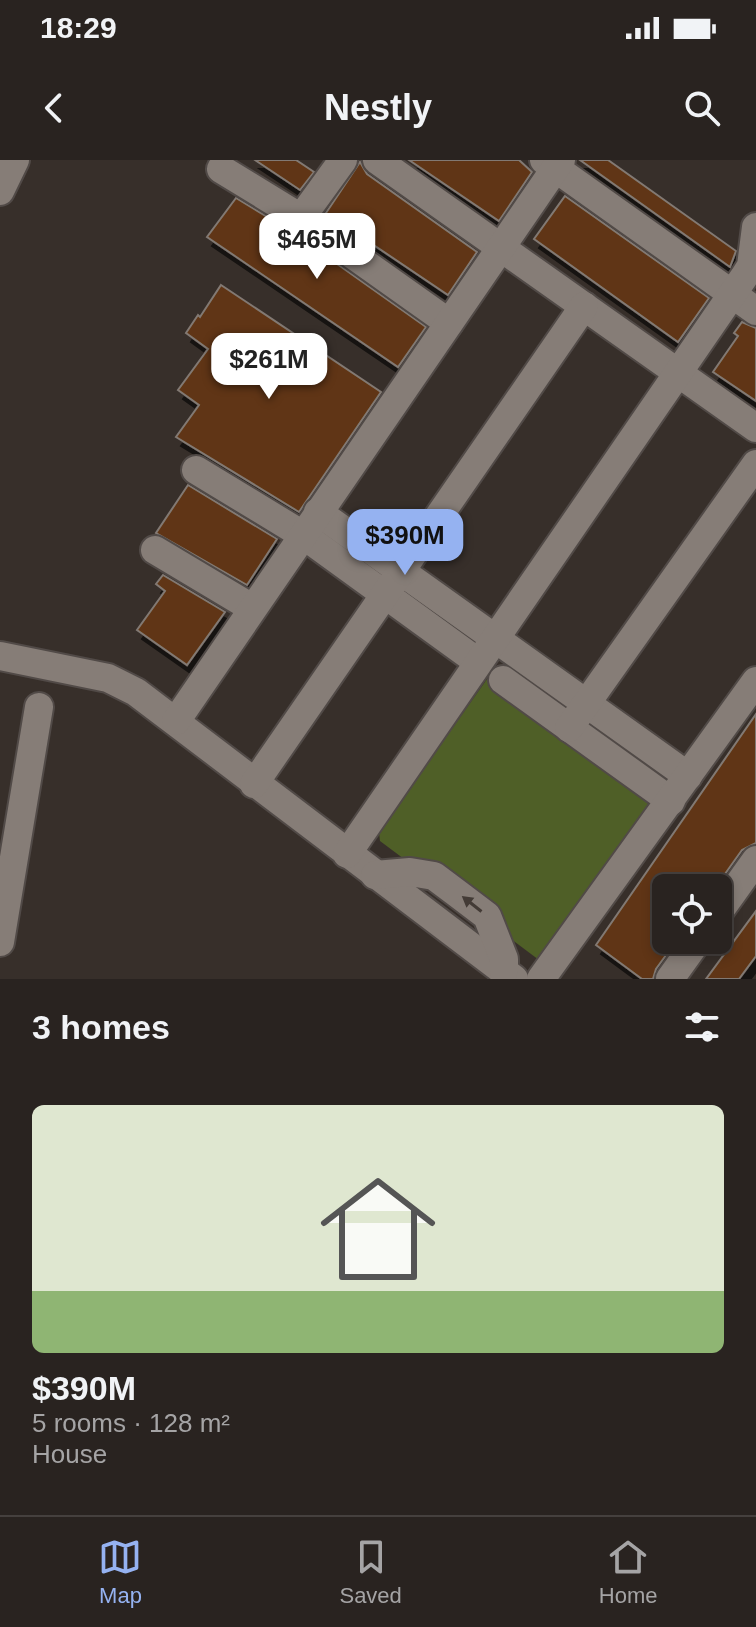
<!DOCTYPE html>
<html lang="en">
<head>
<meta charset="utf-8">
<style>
  :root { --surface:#292320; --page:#352f2d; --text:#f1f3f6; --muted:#a5a4a5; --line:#45403e; --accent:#95b2f1 }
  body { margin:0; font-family:Arial,sans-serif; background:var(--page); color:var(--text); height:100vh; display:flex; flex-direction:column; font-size:30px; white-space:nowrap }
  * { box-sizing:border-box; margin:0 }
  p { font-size:26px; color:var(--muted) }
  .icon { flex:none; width:44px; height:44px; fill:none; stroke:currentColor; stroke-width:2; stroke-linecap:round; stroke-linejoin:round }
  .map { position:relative; height:819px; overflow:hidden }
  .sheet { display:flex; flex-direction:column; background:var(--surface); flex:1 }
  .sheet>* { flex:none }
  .controls { position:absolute; left:652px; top:714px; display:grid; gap:16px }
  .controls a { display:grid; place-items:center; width:80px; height:80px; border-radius:12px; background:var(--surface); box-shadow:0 4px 12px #0003,0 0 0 2px var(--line); font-size:40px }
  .price { position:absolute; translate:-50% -68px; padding:0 18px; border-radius:16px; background:#fff; color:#222; font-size:26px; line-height:52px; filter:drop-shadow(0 2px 4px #0008) }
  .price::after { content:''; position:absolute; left:50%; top:48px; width:24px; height:18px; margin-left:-12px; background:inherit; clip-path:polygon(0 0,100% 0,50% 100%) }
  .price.current { background:var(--accent); color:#111 }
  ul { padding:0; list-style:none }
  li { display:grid; align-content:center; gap:16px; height:424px; padding:0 32px }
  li+li { border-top:2px solid var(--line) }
  li span { display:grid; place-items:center; height:248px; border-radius:12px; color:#555 }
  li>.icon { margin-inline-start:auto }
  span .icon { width:144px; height:144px; fill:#fffc; stroke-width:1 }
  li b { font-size:34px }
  h2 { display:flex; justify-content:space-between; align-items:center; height:96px; padding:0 32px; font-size:34px }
  .status { display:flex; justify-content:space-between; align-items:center; height:56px; padding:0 40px; background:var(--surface); direction:ltr }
  .status svg { height:22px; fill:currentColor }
  header { display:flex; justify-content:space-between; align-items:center; height:104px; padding:0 32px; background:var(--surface); font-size:36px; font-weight:600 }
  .tab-bar { display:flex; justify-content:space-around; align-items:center; height:112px; border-top:2px solid var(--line); background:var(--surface); font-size:22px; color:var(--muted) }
  .tab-bar a { display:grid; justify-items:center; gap:4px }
  .tab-bar .current { color:var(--accent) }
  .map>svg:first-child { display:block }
  .green { fill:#4f5f27 }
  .building { fill:#613612; stroke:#827973; stroke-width:2; filter:url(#shadow) }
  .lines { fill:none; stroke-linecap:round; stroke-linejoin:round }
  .minor-casing { stroke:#514a47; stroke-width:32 }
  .minor { stroke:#867d77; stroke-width:28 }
  .oneway { fill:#433b36 }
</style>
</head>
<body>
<div class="status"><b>18:29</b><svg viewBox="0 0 49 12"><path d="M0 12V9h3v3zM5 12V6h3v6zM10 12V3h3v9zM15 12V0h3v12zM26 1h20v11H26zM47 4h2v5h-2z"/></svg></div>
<header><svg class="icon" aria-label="back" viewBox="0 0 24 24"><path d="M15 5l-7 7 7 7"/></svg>Nestly<svg class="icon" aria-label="search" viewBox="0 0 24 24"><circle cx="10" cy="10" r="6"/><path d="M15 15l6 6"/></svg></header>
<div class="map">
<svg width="756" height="819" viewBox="0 0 756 819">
  <defs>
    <filter id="shadow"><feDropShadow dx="5" dy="9" stdDeviation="0" flood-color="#0009"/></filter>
  </defs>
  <rect width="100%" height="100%" fill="#372f2a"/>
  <path class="green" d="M 487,519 L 659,639 L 543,803 L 380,681 L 379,672 Z"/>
  <g class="building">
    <path d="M 255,0 L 296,0 L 314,12 L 300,30 Z"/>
    <path d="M 409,0 L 519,0 L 532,12 L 499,61 Z"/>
    <path d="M 580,0 L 608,0 L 736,91 L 730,107 Z"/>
    <path d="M 360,2 L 367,14 L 477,92 L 448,135 L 326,53 Z"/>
    <path d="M 565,36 L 709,138 L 678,182 L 534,79 Z"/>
    <path d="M 236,38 L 292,72 L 426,167 L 398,207 L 207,77 Z"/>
    <path d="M 221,125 L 381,232 L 299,352 L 176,277 L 199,245 L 178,230 L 208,189 L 186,173 L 198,155 L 200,157 Z"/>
    <path d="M 742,162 L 756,168 L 756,241 L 713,212 L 738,176 L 734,173 Z"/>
    <path d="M 188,325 L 277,379 L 247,425 L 156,373 Z"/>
    <path d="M 163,415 L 225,452 L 187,505 L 137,470 L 165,431 L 156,424 Z"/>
    <path d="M 756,554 L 756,683 L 742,690 L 715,728 L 666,728 L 666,780 L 677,780 L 656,809 L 653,819 L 642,819 L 596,785 Z"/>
    <path d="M 756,751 L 756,796 L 739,819 L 706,819 Z"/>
  </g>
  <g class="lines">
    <g class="minor-casing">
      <g id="minor">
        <path d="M 377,0 L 756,268"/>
        <path d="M 544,0 L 756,151"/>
        <path d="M 221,9 L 301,58 L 449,163"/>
        <path d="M 0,31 L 15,0"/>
        <path d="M 301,58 L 343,0"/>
        <path d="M 196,310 L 303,375 L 478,502"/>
        <path d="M 318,352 L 688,616"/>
        <path d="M 155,390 L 252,448"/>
        <path d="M 0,496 L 108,518 L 136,532 L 514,819"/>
        <path d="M 503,520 L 671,641"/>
        <path d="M 176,561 L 561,0"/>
        <path d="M 569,568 L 756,304"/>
        <path d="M 254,624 L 584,146"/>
        <path d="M 347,694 L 744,117 L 751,106 L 756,67"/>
        <path d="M 375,715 L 410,712 L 434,716 L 458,734 L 487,756 L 504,799 L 504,811"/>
        <path d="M 718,753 L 756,700"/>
        <path d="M 0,782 L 39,547"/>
        <path d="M 541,819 L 756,521"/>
        <path d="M 670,819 L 698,780"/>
      </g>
    </g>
    <use href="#minor" class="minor"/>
  </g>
  <defs><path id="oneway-solid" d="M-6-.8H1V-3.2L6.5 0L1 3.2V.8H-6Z" transform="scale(2)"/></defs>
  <use class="oneway" href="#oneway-solid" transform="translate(472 744) rotate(-142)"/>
</svg>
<div class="controls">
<a><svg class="icon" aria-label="locate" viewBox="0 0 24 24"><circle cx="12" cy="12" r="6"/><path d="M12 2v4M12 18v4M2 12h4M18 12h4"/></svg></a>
</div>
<b class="price" style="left:317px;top:121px">$465M</b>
<b class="price" style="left:269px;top:241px">$261M</b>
<b class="price current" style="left:405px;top:417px">$390M</b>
</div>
<section class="sheet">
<h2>3 homes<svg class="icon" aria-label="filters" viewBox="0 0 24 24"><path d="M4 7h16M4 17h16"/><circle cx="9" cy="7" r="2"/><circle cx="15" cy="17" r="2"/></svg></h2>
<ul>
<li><span style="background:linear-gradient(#dfe7d0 75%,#8fb573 0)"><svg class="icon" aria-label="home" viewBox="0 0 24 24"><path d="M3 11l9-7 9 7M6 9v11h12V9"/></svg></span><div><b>$390M</b><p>5 rooms · 128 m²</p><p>House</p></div></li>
</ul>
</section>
<nav class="tab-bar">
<a class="current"><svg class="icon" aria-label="map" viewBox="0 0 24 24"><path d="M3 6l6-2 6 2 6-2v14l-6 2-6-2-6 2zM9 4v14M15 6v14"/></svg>Map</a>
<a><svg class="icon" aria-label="saved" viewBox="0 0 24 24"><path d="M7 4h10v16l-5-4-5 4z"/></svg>Saved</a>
<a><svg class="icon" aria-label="home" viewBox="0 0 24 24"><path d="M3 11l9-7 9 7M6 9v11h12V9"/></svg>Home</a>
</nav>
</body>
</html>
